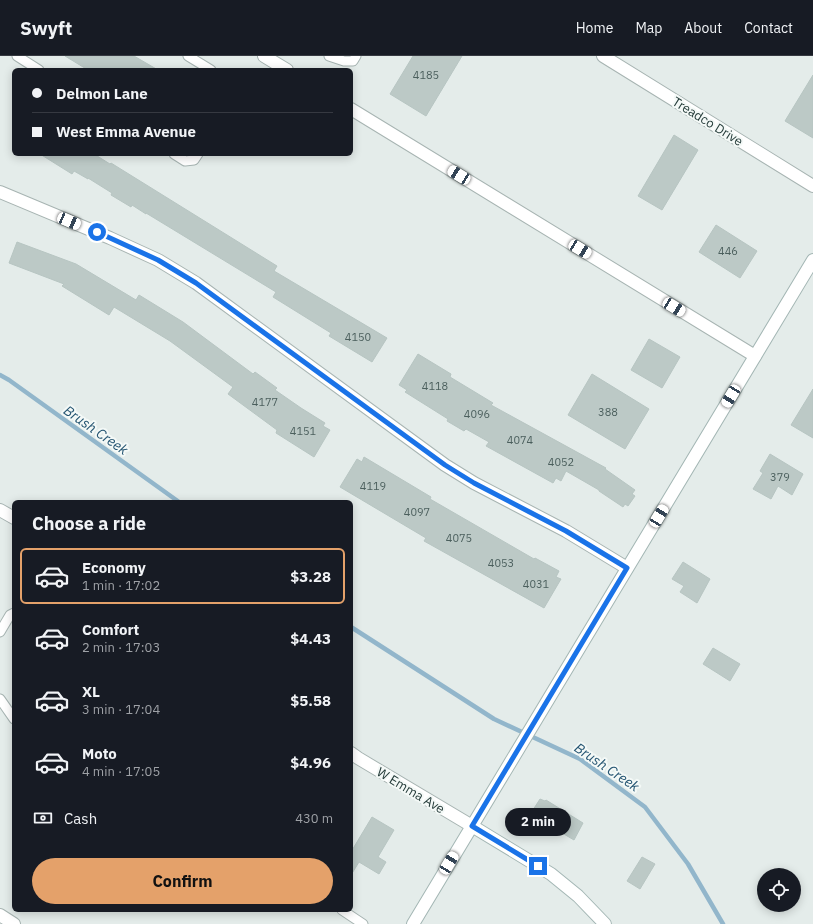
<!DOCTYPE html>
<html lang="en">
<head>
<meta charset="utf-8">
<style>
  body { margin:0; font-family:"IBM Plex Sans",sans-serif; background:#20242c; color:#f1f3f6; height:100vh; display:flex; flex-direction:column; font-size:15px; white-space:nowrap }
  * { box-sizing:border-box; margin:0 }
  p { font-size:13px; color:#9ea1a6 }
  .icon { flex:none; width:22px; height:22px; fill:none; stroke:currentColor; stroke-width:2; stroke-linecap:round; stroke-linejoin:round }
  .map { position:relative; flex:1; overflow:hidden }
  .details { position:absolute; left:12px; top:444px; width:341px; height:412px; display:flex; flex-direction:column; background:#171b24; border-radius:6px; box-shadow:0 2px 10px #0003 }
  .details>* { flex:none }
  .banner { position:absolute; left:12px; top:12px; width:341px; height:88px; border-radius:6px; box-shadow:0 2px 10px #0003; display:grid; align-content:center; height:88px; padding:0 20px; background:#171b24 }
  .buttons { position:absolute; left:757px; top:812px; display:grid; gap:8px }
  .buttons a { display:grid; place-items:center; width:44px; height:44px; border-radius:50%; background:#171b24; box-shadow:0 2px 10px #0003; font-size:20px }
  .end { position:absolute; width:18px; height:18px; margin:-9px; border:5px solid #1a73e8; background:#fff; box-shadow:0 0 0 2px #fff }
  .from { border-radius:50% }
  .bubble { position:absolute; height:28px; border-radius:14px; background:#171b24; box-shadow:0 2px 10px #0003; font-size:13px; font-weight:700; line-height:28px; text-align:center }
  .car { position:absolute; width:12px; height:24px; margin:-12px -6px; border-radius:5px; box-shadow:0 0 3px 1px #0007; background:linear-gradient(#fff 24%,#345 0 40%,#fff 0 76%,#345 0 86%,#fff 0) }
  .banner b { display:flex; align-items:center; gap:14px; height:38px; font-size:15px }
  .banner b+b { border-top:1px solid #363941 }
  .banner i { width:10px; height:10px; background:#f1f3f6 }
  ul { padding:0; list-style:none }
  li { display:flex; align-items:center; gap:12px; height:56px; margin:0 8px 6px; padding:0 12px; border:2px solid transparent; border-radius:6px }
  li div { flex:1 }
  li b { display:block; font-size:15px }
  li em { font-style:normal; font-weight:700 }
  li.selected { border-color:#e4a16a }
  li>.icon { width:36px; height:36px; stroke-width:1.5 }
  h2 { padding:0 20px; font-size:18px; line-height:48px }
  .pay { display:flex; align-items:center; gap:10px; height:44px; padding:0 20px; font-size:15px }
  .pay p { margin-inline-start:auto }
  .action { display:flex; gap:8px; margin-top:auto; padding:8px 20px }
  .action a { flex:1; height:46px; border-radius:24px; background:#e4a16a; color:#111; font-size:16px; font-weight:700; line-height:46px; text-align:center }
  header { display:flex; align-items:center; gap:24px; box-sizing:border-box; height:56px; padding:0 20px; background:#171b24; border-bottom:1px solid #363941 }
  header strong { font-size:19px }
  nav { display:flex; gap:22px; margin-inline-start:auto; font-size:14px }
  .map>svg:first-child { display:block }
</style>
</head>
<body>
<header>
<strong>Swyft</strong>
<nav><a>Home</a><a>Map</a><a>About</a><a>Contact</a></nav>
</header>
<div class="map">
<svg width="813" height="868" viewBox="0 0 813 868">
  <rect width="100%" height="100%" fill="#e4ecea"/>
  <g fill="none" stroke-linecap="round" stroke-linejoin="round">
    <path stroke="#92b6cb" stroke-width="4.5" d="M0 319 9 324 179 446
      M351 571 494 663 580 703 645 751 688 808 723 868"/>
  </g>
  <path fill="#bcc9c6" stroke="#b7c5c2" d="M65 0H134L158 14H88Z
    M413 0H462L426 60 390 38Z
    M813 19V82L785 65Z
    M674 79 698 94 662 154 638 140Z
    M40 98H94L110 108 111 107 277 210 274 215 387 282 372 306 329 280 331 277 273 241 276 236 146 157V158L132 149 131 151 111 139 112 137 88 122V123L74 115 72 118Z
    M716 169 757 195 740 222 699 196Z
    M17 186 76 208 136 244 139 239 183 266 253 318 255 316 277 332 275 334 301 352 325 367 323 370 330 374 314 401 276 377 277 374 228 338 233 331 170 285 114 251 109 259 62 230 64 228 9 207Z
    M649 283 680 301 662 332 631 314Z
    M418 298 451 318 450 321 493 347 491 349 606 412 605 413 635 434 632 438 635 440 628 450 625 448 623 451 599 435V434L566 415 561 425 556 422 553 427 486 390 489 386 466 373 464 375 447 365 448 363 405 336 407 334 399 329Z
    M592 318 649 353 625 393 568 359Z
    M813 333V382L791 369Z
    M770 398 803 418 792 439 778 430 771 443 753 433 763 417 760 415Z
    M364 401 431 441 430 443 534 503 535 502 559 515 556 521 561 523 544 552 424 485 426 482 340 431 357 403 362 406Z
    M683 506 710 523 697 547 680 536 684 530 672 523Z
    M713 592 740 608 730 625 703 608Z
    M540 743 545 745 546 744 583 767 574 784 535 761 536 760 531 757Z
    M372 761 394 774 378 801 386 806 379 818 359 806 351 819V796Z
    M642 801 655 808 640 833 627 825Z"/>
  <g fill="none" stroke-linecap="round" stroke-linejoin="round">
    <g stroke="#a7b4b2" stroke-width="11">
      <path id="lane" d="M17 0 39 14
        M188 0 211 14
        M329 0 344 5H353L356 0
        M174 98 185 105 194 104 198 98
        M0 576 10 559 14 557
        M0 643 14 663
        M342 854 363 868"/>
    </g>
    <g stroke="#a7b4b2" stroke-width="14">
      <path id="street" d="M264 0 287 14
        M603 0 813 130
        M351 53 755 300
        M0 136 110 182 158 204 196 227 445 409 474 427 566 475 627 512
        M0 454 14 462
        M351 697 358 702 472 770
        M0 859 14 868"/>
    </g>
    <g stroke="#a3b6b4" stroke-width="14">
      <path id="secondary" d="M472 770 551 818 578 840 605 868
        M413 868 813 204"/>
    </g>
    <use href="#lane" stroke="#fff" stroke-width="9"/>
    <use href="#street" stroke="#fff" stroke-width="12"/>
    <use href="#secondary" stroke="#fff" stroke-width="12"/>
  </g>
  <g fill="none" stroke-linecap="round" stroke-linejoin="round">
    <path stroke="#1a73e8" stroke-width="5" d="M97 176 158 204 196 227 445 409 474 427 566 475 627 512 472 770 538 810"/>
  </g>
  <g text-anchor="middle" stroke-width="4" stroke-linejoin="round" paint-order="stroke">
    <g font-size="11" fill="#4b5f5d">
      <text x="426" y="23">4185</text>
      <text x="728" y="199">446</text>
      <text x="358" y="285">4150</text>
      <text x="435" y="334">4118</text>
      <text x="265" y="350">4177</text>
      <text x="608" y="360">388</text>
      <text x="477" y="362">4096</text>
      <text x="303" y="379">4151</text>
      <text x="520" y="388">4074</text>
      <text x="561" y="410">4052</text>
      <text x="780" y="425">379</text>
      <text x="373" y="434">4119</text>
      <text x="417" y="460">4097</text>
      <text x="459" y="486">4075</text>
      <text x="501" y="511">4053</text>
      <text x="536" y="532">4031</text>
    </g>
    <g font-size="13" fill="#253c3a" stroke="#f4f9f7">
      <text transform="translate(708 65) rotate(32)" y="5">Treadco Drive</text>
      <text transform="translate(411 734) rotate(31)" y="5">W Emma Ave</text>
    </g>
    <g font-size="14" font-style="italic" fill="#255572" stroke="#f4f9f7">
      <text transform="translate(96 374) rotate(35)" y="5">Brush Creek</text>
      <text transform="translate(607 711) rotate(34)" y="5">Brush Creek</text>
    </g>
  </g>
</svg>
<div class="buttons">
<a><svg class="icon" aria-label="locate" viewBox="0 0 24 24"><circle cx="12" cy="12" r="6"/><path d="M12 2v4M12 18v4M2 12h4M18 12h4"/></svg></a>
</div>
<i class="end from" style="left:97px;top:176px"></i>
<i class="end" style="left:538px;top:810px"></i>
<div class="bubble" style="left:505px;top:752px;width:66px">2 min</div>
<i class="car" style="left:459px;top:119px;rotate:302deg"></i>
<i class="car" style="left:69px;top:165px;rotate:113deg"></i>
<i class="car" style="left:580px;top:193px;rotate:121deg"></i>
<i class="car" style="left:674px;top:251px;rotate:121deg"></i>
<i class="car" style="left:731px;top:340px;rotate:211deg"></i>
<i class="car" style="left:659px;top:460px;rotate:31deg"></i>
<i class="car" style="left:449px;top:807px;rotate:31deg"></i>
<div class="banner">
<b><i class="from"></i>Delmon Lane</b>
<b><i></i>West Emma Avenue</b>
</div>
<section class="details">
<h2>Choose a ride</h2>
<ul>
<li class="selected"><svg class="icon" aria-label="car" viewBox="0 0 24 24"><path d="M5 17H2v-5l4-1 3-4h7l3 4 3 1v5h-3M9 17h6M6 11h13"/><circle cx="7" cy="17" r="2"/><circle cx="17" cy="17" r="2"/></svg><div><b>Economy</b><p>1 min · 17:02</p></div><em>$3.28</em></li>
<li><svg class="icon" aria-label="car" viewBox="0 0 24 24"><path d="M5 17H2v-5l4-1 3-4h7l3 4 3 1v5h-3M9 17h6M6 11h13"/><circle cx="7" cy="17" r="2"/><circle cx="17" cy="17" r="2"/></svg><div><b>Comfort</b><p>2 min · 17:03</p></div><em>$4.43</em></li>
<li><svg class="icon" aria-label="car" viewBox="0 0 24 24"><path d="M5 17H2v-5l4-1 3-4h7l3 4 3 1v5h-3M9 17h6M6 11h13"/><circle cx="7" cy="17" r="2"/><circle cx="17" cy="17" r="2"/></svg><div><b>XL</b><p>3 min · 17:04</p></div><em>$5.58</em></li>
<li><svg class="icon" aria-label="car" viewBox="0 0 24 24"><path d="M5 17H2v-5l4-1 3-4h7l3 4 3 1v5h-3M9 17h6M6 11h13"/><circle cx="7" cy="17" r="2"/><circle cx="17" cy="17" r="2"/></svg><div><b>Moto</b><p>4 min · 17:05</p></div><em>$4.96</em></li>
</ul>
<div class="pay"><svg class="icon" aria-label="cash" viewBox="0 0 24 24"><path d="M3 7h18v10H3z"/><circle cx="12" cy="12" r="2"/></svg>Cash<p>430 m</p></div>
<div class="action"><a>Confirm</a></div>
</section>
</div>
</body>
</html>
